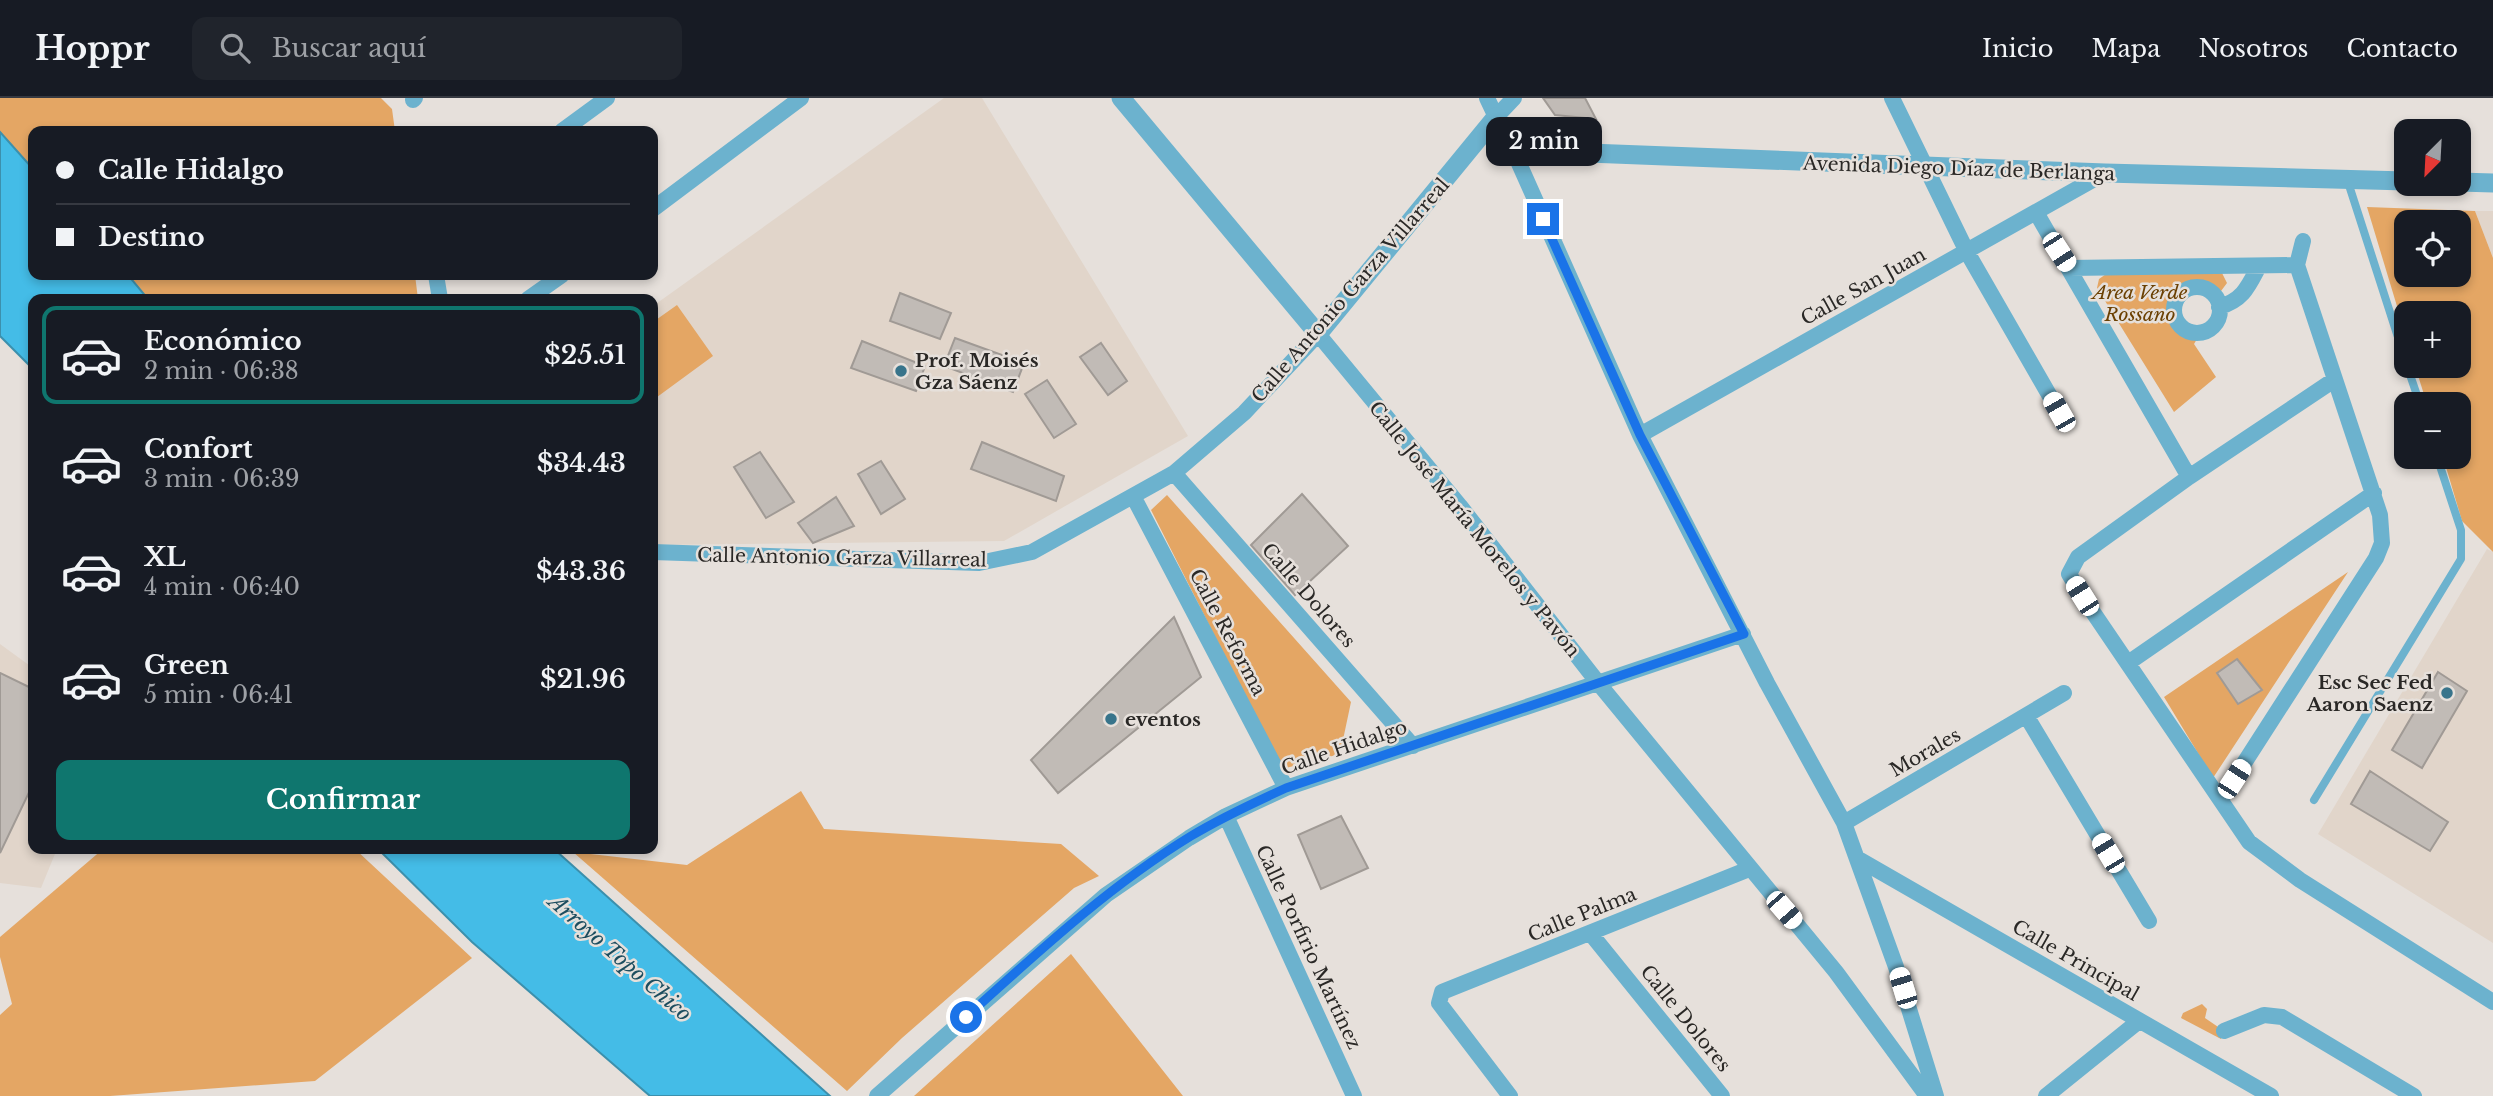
<!DOCTYPE html>
<html lang="es">
<head>
<meta charset="utf-8">
<style>
  body { margin:0; font-family:"Libre Baskerville",serif; background:#20242c; color:#f1f3f6; height:100vh; display:flex; flex-direction:column; font-size:26px; white-space:nowrap }
  * { box-sizing:border-box; margin:0 }
  p { font-size:23px; color:#9ea1a6 }
  .icon { flex:none; width:38px; height:38px; fill:none; stroke:currentColor; stroke-width:2; stroke-linecap:round; stroke-linejoin:round }
  .map { position:relative; flex:1; overflow:hidden }
  .panel { position:absolute; left:28px; top:196px; width:630px; height:560px; display:flex; flex-direction:column; background:#171b24; border-radius:14px; box-shadow:0 4px 10px #0003 }
  .panel>* { flex:none }
  .hud { position:absolute; left:28px; top:28px; width:630px; height:154px; border-radius:14px; box-shadow:0 4px 10px #0003; display:grid; align-content:center; height:154px; padding:0 28px; background:#171b24 }
  .needle { width:46px; rotate:204deg }
  .tools { position:absolute; left:2394px; top:21px; display:grid; gap:14px }
  .tools a { display:grid; place-items:center; width:77px; height:77px; border-radius:14px; background:#171b24; box-shadow:0 4px 10px #0003; font-size:35px }
  .end { position:absolute; width:32px; height:32px; margin:-16px; border:9px solid #1a73e8; background:#fff; box-shadow:0 0 0 4px #fff }
  .from { border-radius:50% }
  .bubble { position:absolute; height:49px; border-radius:14px; background:#171b24; box-shadow:0 4px 10px #0003; font-size:23px; font-weight:600; line-height:49px; text-align:center }
  .car { position:absolute; width:21px; height:42px; margin:-21px -10px; border-radius:9px; box-shadow:0 0 5px 2px #0007; background:linear-gradient(#fff 24%,#345 0 40%,#fff 0 76%,#345 0 86%,#fff 0) }
  .hud b { display:flex; align-items:center; gap:24px; height:66px; font-size:26px }
  .hud b+b { border-top:2px solid #363941 }
  .hud i { width:18px; height:18px; background:#f1f3f6 }
  ul { padding:12px 0 0; list-style:none }
  li { display:flex; align-items:center; gap:21px; height:98px; margin:0 14px 10px; padding:0 14px; border:4px solid transparent; border-radius:14px }
  li div { flex:1 }
  li b { display:block; font-size:26px }
  li em { font-style:normal; font-weight:600 }
  li.active { border-color:#0f766e }
  li>.icon { width:63px; height:63px; stroke-width:1.5 }
  .cta { display:flex; gap:14px; margin-top:auto; padding:14px 28px }
  .cta a { flex:1; height:80px; border-radius:14px; background:#0f766e; color:#fff; font-size:28px; font-weight:600; line-height:80px; text-align:center }
  header { display:flex; align-items:center; gap:42px; box-sizing:border-box; height:98px; padding:0 35px; background:#171b24; border-bottom:2px solid #363941 }
  header strong { font-size:33px }
  nav { display:flex; gap:38px; margin-inline-start:auto; font-size:24px }
  .search { width:490px; height:63px; background:#20242c; display:flex; align-items:center; gap:18px; box-sizing:border-box; padding:0 24px; border-radius:14px; color:#9ea1a6; font-size:26px }
  .map>svg:first-child { display:block }
</style>
</head>
<body>
<header>
<strong>Hoppr</strong>
<div class="search"><svg class="icon" aria-label="search" viewBox="0 0 24 24"><circle cx="10" cy="10" r="6"/><path d="M15 15l6 6"/></svg>Buscar aquí</div>
<nav><a>Inicio</a><a>Mapa</a><a>Nosotros</a><a>Contacto</a></nav>
</header>
<div class="map">
<svg width="2493" height="998" viewBox="0 0 2493 998">
  <rect width="100%" height="100%" fill="#e6e0db"/>
  <path fill="#e1d5ca" d="M944 0H982L1188 338 1004 443 653 447V208Z
    M2475 113H2493V160Z
    M2487 451 2493 454V845L2318 736Z
    M0 546 33 570V751H57L41 790 0 785Z"/>
  <path fill="#e4a664" fill-rule="evenodd" d="M0 0H381L392 11 395 33H33V71L0 34Z
    M2367 109 2475 113 2493 160V454L2462 423 2443 359H2459V306H2427L2415 268H2459V215H2406V238ZM2406 124H2459V177H2406Z
    M2109 174 2222 175 2227 185 2218 197 2203 187 2189 186 2171 199C2163 220 2175 237 2197 241L2194 246 2216 279 2174 314 2097 190 2099 181Z
    M128 177H415L418 201H148Z
    M677 207 713 258 653 302V224Z
    M1167 397 1351 604 1340 656 1282 671 1151 412Z
    M2348 474 2213 680 2164 599Z
    M801 693 824 731 1061 746 1099 778 1074 790 902 940 847 993 573 754 687 767Z
    M103 751H355L472 860 315 983 110 998H0V917L12 906 0 859V839Z
    M1071 856 1183 998H914Z
    M2202 906 2207 911 2205 920 2224 933 2221 941 2181 920 2183 915Z"/>
  <path fill="#44bce7" stroke="#3c90ad" stroke-width="2" d="M0 34 33 71V177H128L148 201H33V271L0 238Z
    M378 751H554L830 998H650L472 844Z"/>
  <path fill="#c1bbb6" stroke="#a09a95" stroke-width="2" d="M1543 0H1585L1596 21 1555 17Z
    M900 195 951 215 940 241 890 223Z
    M955 240 1024 265 1013 294 944 268Z
    M862 243 925 268 916 293 851 270Z
    M1101 245 1127 283 1108 297 1080 259Z
    M1047 282 1076 326 1054 340 1025 296Z
    M982 344 1064 378 1056 403 971 371Z
    M760 354 794 404 766 420 734 369Z
    M881 363 905 401 881 416 858 376Z
    M1302 396 1348 448 1295 497 1251 447Z
    M836 399 854 428 813 445 798 425Z
    M1174 519 1201 579 1058 695 1031 662Z
    M2237 561 2262 592 2238 606 2217 575Z
    M2438 574 2467 593 2422 670 2392 652Z
    M0 575 33 591V686L0 755Z
    M2370 673 2448 724 2430 753 2351 706Z
    M1341 718 1368 770 1321 791 1298 737Z"/>
  <g fill="none" stroke-linecap="round" stroke-linejoin="round">
    <path stroke="#6cb2ce" stroke-width="8" d="M2347 81 2406 264
      M2407 268 2420 306
      M2314 702 2461 461V432L2437 359"/>
    <path stroke="#6cb2ce" stroke-width="16" d="M1487 0 1496 19 1514 0
      M1892 0 1967 154 2059 314
      M413 2 415 0
      M562 33 607 0
      M1513 52 1640 337 1767 585 1844 725 1896 869 1936 998
      M653 111 801 0
      M2037 116 2189 379
      M2069 170 2297 167
      M436 177 440 201
      M2174 212a23 23 0 1 1 46 0a23 23 0 1 1-46 0Z
      M528 201 562 177
      M2219 209C2243 202 2248 189 2259 168
      M2334 282 2189 379 2078 459 2069 476 2082 498 2249 744 2300 782 2493 904
      M1640 337 2105 75
      M1174 375 1413 648
      M1133 398 1286 690
      M653 454 979 465 1032 454 1174 375 1244 315 1318 236 1460 408 1599 586 1836 874 1927 998
      M2128 565 2374 395
      M2027 619 2149 823
      M2221 701 2376 460 2382 445 2380 417 2297 167 2303 143
      M1226 718 1354 998
      M1844 725 2064 595
      M1860 762 2271 998
      M1591 836 1722 998
      M2224 933 2264 917 2282 919 2414 998
      M877 998 1106 797 1189 740 1226 718 1286 690 1743 536
      M1510 998 1439 905 1442 894 1749 771
      M2046 998 2139 923"/>
    <path stroke="#6cb2ce" stroke-width="19" d="M1121 0 1318 236 1496 19 1513 52 2105 75 2406 83
      M2459 84 2493 85"/>
  </g>
  <g fill="none" stroke-linecap="round" stroke-linejoin="round">
    <path stroke="#1a73e8" stroke-width="9" d="M966 919C1037 855 1109 788 1191 738 1221 720 1253 705 1286 690L1744 536 1640 337 1543 121"/>
  </g>
  <g fill="#38748b" stroke="#e6e0db" stroke-width="2.5">
    <circle cx="901" cy="273" r="7"/>
    <circle cx="2447" cy="595" r="7"/>
    <circle cx="1111" cy="621" r="7"/>
  </g>
  <g text-anchor="middle" stroke-width="5" stroke-linejoin="round" paint-order="stroke">
    <g font-size="19" fill="#2a2826" stroke="#e6e0db">
      <text transform="translate(1959 70) rotate(2)" y="7">Avenida Diego Díaz de Berlanga</text>
      <text transform="translate(1863 188) rotate(-29)" y="7">Calle San Juan</text>
      <text transform="translate(1350 192) rotate(-49)" y="7">Calle Antonio Garza Villarreal</text>
      <text transform="translate(1475 431) rotate(51)" y="7">Calle José María Morelos y Pavón</text>
      <text transform="translate(842 459) rotate(1)" y="7">Calle Antonio Garza Villarreal</text>
      <text transform="translate(1309 497) rotate(49)" y="7">Calle Dolores</text>
      <text transform="translate(1228 534) rotate(62)" y="7">Calle Reforma</text>
      <text transform="translate(1344 649) rotate(-19)" y="7">Calle Hidalgo</text>
      <text transform="translate(1925 654) rotate(-30)" y="7">Morales</text>
      <text transform="translate(1582 816) rotate(-22)" y="7">Calle Palma</text>
      <text transform="translate(1309 849) rotate(65)" y="7">Calle Porfirio Martínez</text>
      <text transform="translate(2076 862) rotate(30)" y="7">Calle Principal</text>
      <text transform="translate(1686 920) rotate(51)" y="7">Calle Dolores</text>
    </g>
    <g font-size="19" font-style="italic" fill="#6b4002" stroke="#e6e0db">
      <text x="2140" y="201">Area Verde<tspan x="2140" dy="22">Rossano</tspan></text>
    </g>
    <g font-size="19" font-weight="bold" fill="#2a2826" stroke="#e6e0db" text-anchor="start">
      <text x="915" y="269">Prof. Moisés<tspan x="915" dy="22">Gza Sáenz</tspan></text>
      <text x="2433" y="591" text-anchor="end">Esc Sec Fed<tspan x="2433" dy="22">Aaron Saenz</tspan></text>
      <text x="1125" y="628">eventos</text>
    </g>
    <g font-size="21" font-style="italic" fill="#1c4d5f" stroke="#e6e0db">
      <text transform="translate(620 860) rotate(41)" y="7">Arroyo Topo Chico</text>
    </g>
  </g>
</svg>
<div class="tools">
<a><svg class="needle" viewBox="-14 -14 28 28"><path d="M0-13l5 13h-10z" fill="#e53935"/><path d="M0 13l5-13h-10z" fill="#9ea1a6"/></svg></a>
<a><svg class="icon" aria-label="locate" viewBox="0 0 24 24"><circle cx="12" cy="12" r="6"/><path d="M12 2v4M12 18v4M2 12h4M18 12h4"/></svg></a>
<a>+</a>
<a>−</a>
</div>
<i class="end from" style="left:966px;top:919px"></i>
<i class="end" style="left:1543px;top:121px"></i>
<div class="bubble" style="left:1486px;top:19px;width:116px">2 min</div>
<i class="car" style="left:2059px;top:154px;rotate:147deg"></i>
<i class="car" style="left:2059px;top:314px;rotate:330deg"></i>
<i class="car" style="left:2082px;top:498px;rotate:328deg"></i>
<i class="car" style="left:2234px;top:681px;rotate:33deg"></i>
<i class="car" style="left:2108px;top:755px;rotate:329deg"></i>
<i class="car" style="left:1784px;top:812px;rotate:139deg"></i>
<i class="car" style="left:1903px;top:890px;rotate:343deg"></i>
<div class="hud">
<b><i class="from"></i>Calle Hidalgo</b>
<b><i></i>Destino</b>
</div>
<section class="panel">
<ul>
<li class="active"><svg class="icon" aria-label="car" viewBox="0 0 24 24"><path d="M5 17H2v-5l4-1 3-4h7l3 4 3 1v5h-3M9 17h6M6 11h13"/><circle cx="7" cy="17" r="2"/><circle cx="17" cy="17" r="2"/></svg><div><b>Económico</b><p>2 min · 06:38</p></div><em>$25.51</em></li>
<li><svg class="icon" aria-label="car" viewBox="0 0 24 24"><path d="M5 17H2v-5l4-1 3-4h7l3 4 3 1v5h-3M9 17h6M6 11h13"/><circle cx="7" cy="17" r="2"/><circle cx="17" cy="17" r="2"/></svg><div><b>Confort</b><p>3 min · 06:39</p></div><em>$34.43</em></li>
<li><svg class="icon" aria-label="car" viewBox="0 0 24 24"><path d="M5 17H2v-5l4-1 3-4h7l3 4 3 1v5h-3M9 17h6M6 11h13"/><circle cx="7" cy="17" r="2"/><circle cx="17" cy="17" r="2"/></svg><div><b>XL</b><p>4 min · 06:40</p></div><em>$43.36</em></li>
<li><svg class="icon" aria-label="car" viewBox="0 0 24 24"><path d="M5 17H2v-5l4-1 3-4h7l3 4 3 1v5h-3M9 17h6M6 11h13"/><circle cx="7" cy="17" r="2"/><circle cx="17" cy="17" r="2"/></svg><div><b>Green</b><p>5 min · 06:41</p></div><em>$21.96</em></li>
</ul>
<div class="cta"><a>Confirmar</a></div>
</section>
</div>
</body>
</html>
